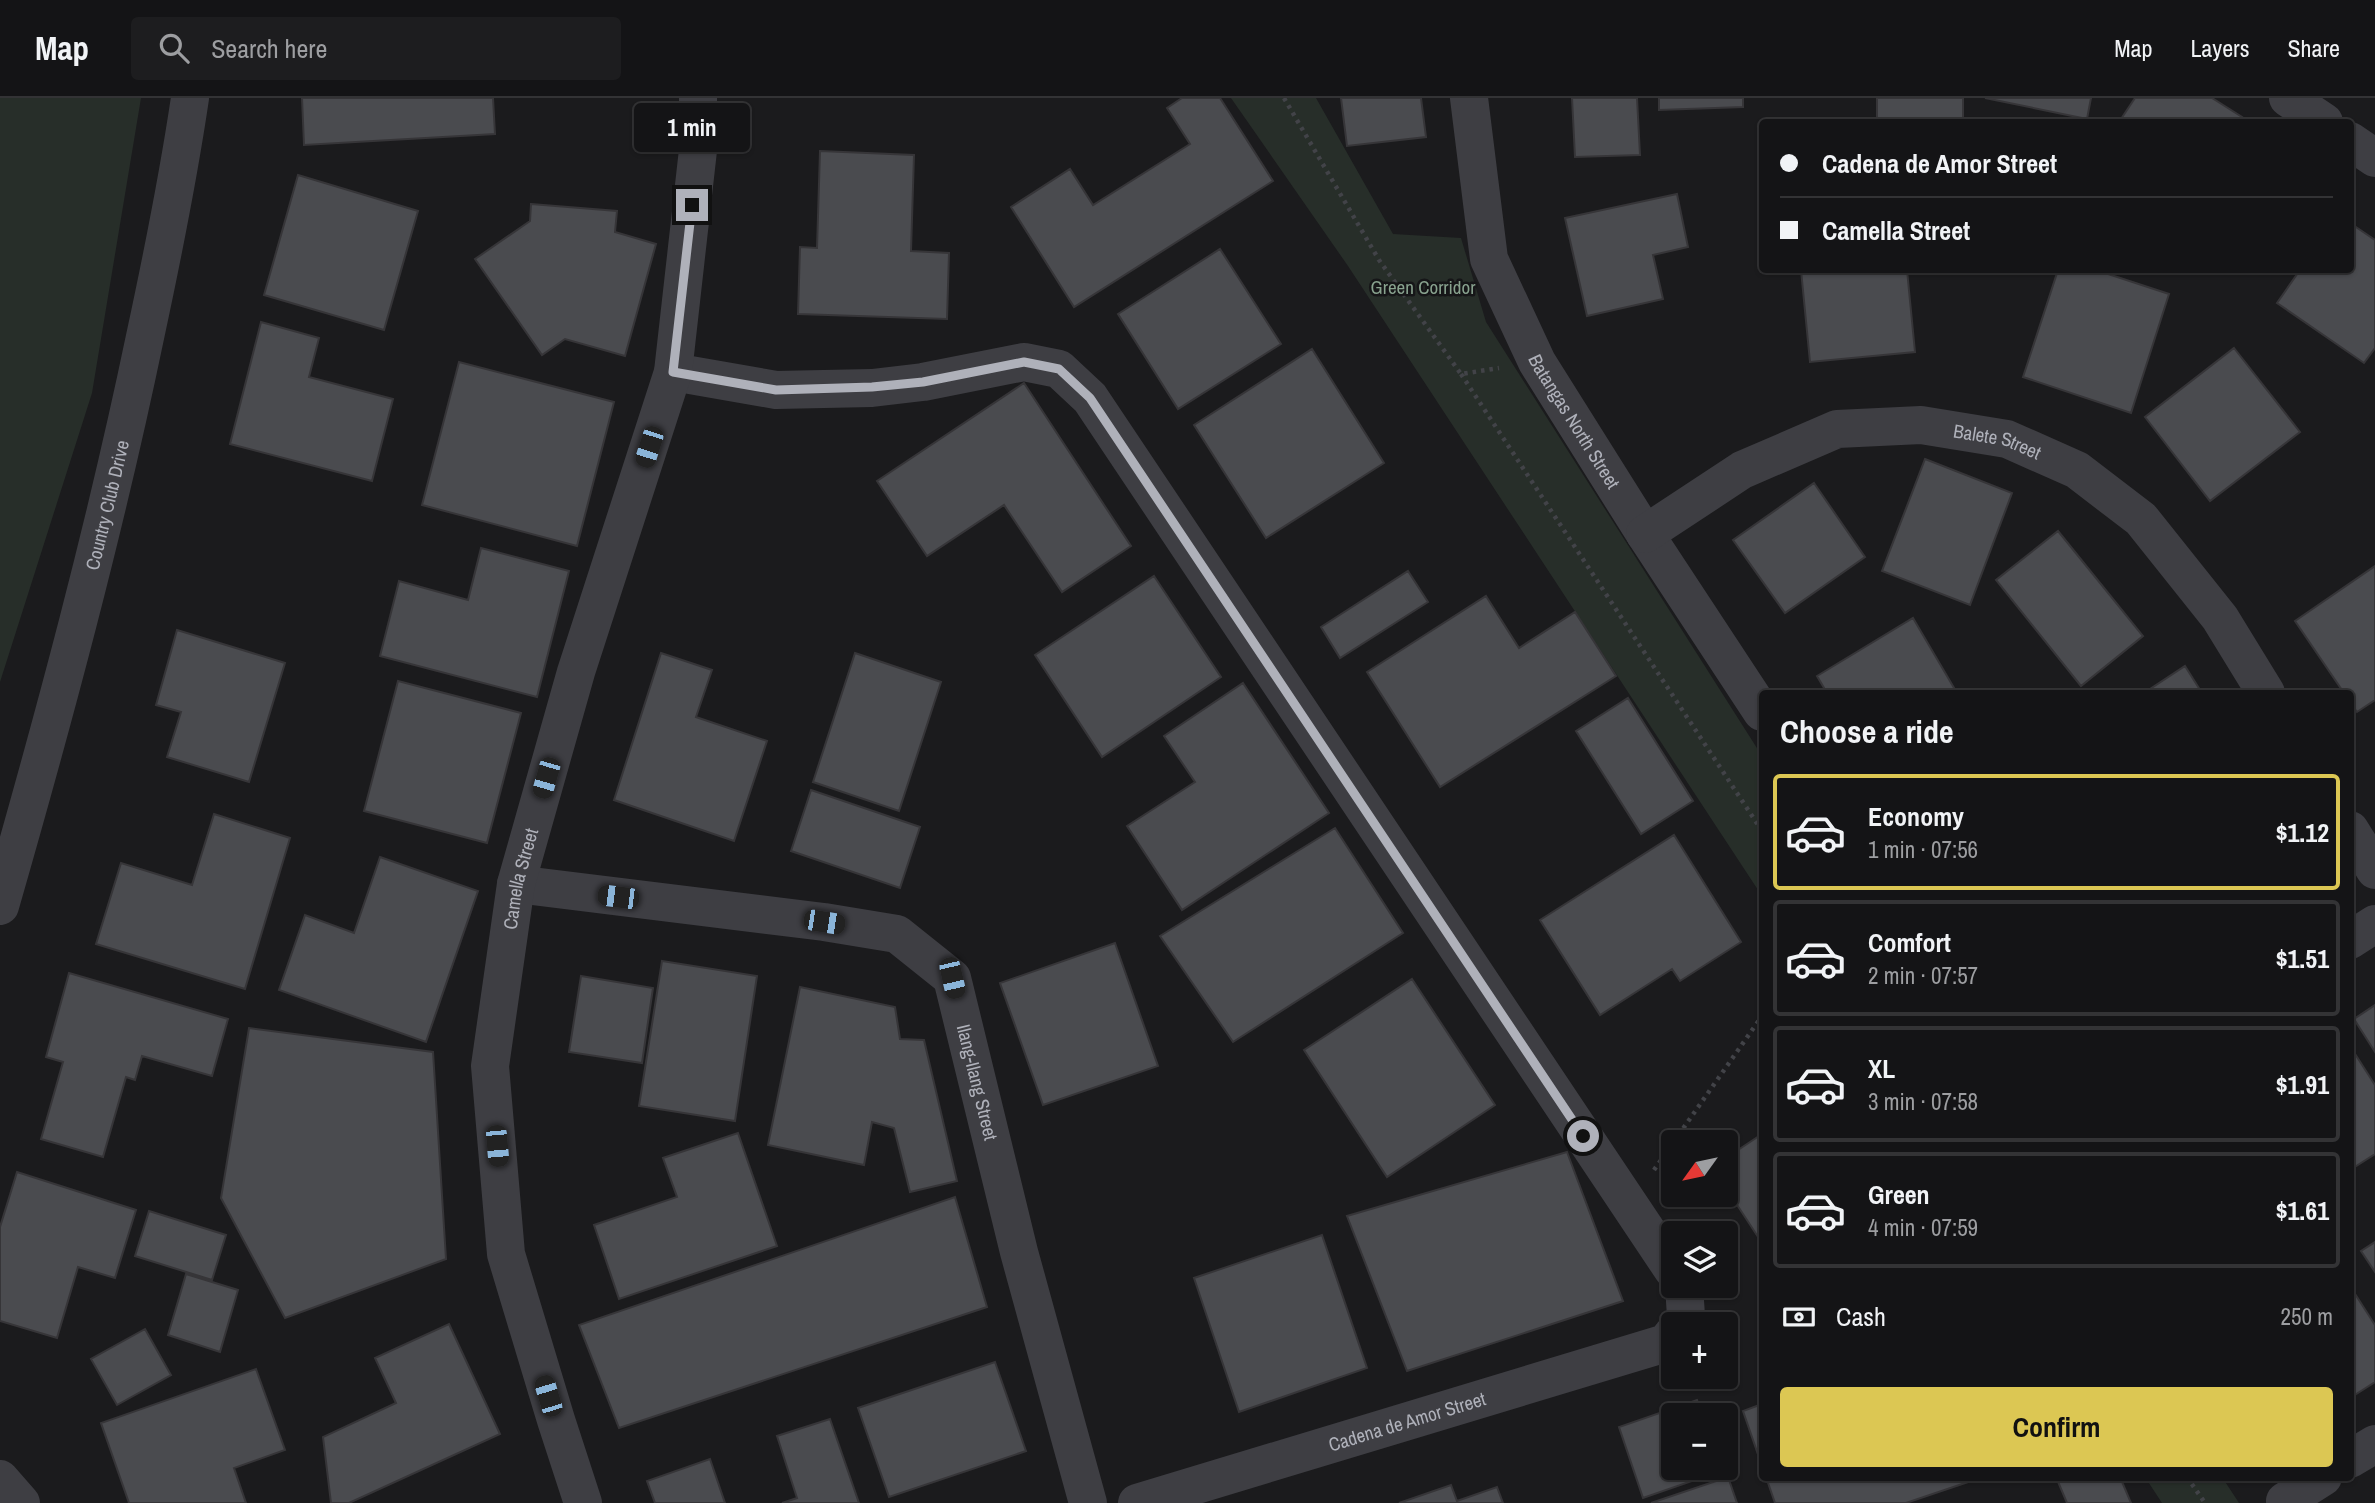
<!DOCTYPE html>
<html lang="en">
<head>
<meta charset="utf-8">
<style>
  body { margin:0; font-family:"Archivo Narrow",sans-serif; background:#1d1d1f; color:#f1f3f6; height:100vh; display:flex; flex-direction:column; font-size:26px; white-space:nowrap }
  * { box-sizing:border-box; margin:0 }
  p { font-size:23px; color:#9d9ea1 }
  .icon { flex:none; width:38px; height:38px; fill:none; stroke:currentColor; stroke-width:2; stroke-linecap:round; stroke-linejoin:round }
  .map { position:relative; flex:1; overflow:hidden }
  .details { position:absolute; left:1759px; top:592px; width:595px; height:791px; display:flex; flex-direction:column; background:#141416; border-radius:7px; box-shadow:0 2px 5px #0004,0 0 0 2px #333335 }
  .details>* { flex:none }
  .guide { position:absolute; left:1759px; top:21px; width:595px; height:154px; border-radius:7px; box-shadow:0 2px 5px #0004,0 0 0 2px #333335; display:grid; align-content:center; height:154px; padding:0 21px; background:#141416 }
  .needle { width:46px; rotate:237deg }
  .tools { position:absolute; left:1661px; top:1032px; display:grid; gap:14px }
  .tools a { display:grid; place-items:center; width:77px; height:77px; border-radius:7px; background:#141416; box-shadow:0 2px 5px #0004,0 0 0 2px #333335; font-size:35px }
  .end { position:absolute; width:32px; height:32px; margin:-16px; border:9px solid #afb1ba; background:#111; box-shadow:0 0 0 4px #111 }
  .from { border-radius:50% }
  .bubble { position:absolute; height:49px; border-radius:7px; background:#141416; box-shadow:0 2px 5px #0004,0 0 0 2px #333335; font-size:23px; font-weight:800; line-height:49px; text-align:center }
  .car { position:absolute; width:21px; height:42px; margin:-21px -10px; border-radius:9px; box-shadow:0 0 5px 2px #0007; background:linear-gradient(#222 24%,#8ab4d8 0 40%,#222 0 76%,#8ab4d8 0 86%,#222 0) }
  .guide b { display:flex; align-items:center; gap:24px; height:66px; font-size:26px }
  .guide b+b { border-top:2px solid #333335 }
  .guide i { width:18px; height:18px; background:#f1f3f6 }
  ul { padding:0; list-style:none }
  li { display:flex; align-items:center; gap:21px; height:116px; margin:0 14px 10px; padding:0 7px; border:4px solid #333335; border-radius:7px }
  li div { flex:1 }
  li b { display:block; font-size:26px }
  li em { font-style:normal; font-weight:800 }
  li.selected { border-color:#dcc753 }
  li>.icon { width:63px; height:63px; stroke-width:1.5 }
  h2 { padding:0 21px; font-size:32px; line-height:84px }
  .pay { display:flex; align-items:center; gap:18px; height:77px; padding:0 21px; font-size:26px }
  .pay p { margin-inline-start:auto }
  .primary-button { display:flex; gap:14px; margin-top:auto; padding:14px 21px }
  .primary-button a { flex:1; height:80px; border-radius:7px; background:#dcc753; color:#111; font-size:28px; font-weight:800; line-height:80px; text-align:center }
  header { display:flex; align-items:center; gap:42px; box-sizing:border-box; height:98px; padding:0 35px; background:#141416; border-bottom:2px solid #333335 }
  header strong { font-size:33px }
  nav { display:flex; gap:38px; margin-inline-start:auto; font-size:24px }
  .search { width:490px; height:63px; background:#1d1d1f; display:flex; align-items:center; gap:18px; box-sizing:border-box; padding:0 24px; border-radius:7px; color:#9d9ea1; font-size:26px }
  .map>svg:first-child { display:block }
</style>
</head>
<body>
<header>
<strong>Map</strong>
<div class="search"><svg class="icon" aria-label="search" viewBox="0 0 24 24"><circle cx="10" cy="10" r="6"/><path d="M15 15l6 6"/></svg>Search here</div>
<nav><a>Map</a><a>Layers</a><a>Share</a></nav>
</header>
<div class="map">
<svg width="2375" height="1405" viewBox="0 0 2375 1405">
  <rect width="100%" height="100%" fill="#1b1b1d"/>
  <path fill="#272e29" d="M0 0H141L92 295 0 584Z
    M1231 0H1316L1393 136 1461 140 1486 224 1762 658V798L1348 168Z
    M2145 1379H2222L2239 1405H2162Z"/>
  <path fill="#4a4b4f" stroke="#363538" stroke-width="2" d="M302 0H493L495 36 304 47Z
    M1182 0H1220L1273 83 1074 209 1011 109 1070 71 1093 107 1190 46 1167 10Z
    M1341 0H1421L1426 39 1347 48Z
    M1572 0H1637L1640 57 1575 59Z
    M1659 0H1743V9L1659 12Z
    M1877 0H1963V24H1877Z
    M1985 0H2091L2087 21Z
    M2135 0H2212L2242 19 2238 24H2119Z
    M820 53 914 57 911 153 949 155 947 221 798 216 800 149 817 150Z
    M298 77 418 113 384 232 264 197Z
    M1677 96 1688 149 1653 157 1663 201 1587 218 1565 120Z
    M531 106 617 113 615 134 656 146 625 258 565 241 542 257 475 161 530 123Z
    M2350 125 2375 142V250L2364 265 2277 205 2300 172H2350Z
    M1220 151 1281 246 1178 311 1118 216Z
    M1801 172H1878V174L1907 172 1915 254 1810 264Z
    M2058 172H2096L2169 196 2131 315 2023 279Z
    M261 224 319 240 309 279 393 301 372 383 230 346Z
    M2234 250 2300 334 2210 403 2145 319Z
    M1312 251 1384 365 1266 440 1194 327Z
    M459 264 614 304 577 448 422 407Z
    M1024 285 1131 448 1062 494 1004 407 927 458 877 383Z
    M1925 361 2012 395 1970 507 1882 473Z
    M1814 385 1865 459 1785 515 1733 442Z
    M2058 433 2143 538 2081 588 1996 482Z
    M481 450 569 473 537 599 380 558 399 483 468 502Z
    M2375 468V602L2357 614 2350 604V595H2344L2295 523Z
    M1408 473 1428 504 1340 560 1321 529Z
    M1154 478 1221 579 1102 659 1035 557Z
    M1486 498 1519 550 1575 514 1616 578 1440 689 1367 574Z
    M1913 520 1957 595H1827L1817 578Z
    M177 532 285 565 249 684 167 659 181 614 156 607Z
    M661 555 712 572 696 619 767 643 734 743 614 702Z
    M855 555 941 584 899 713 813 684Z
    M2185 568 2202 595H2144Z
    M398 583 521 615 487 745 364 713Z
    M1243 585 1329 715 1182 812 1127 728 1195 684 1164 638Z
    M1628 600 1693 703 1641 736 1576 633Z
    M811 692 920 729 900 790 791 753Z
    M214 716 290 740 245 891 96 846 121 765 192 787Z
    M1335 730 1403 835 1233 944 1160 838Z
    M1674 737 1741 844 1680 883 1672 871 1600 917 1540 822Z
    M380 759 478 793 426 944 279 892 305 817 354 835Z
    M1115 845 1158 968 1043 1007 1000 885Z
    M662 863 757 878 735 1023 639 1008Z
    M69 875 228 921 212 978 142 958 135 982 126 979 103 1059 41 1041 63 964 46 959Z
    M581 878 653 890 642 965 569 954Z
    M1412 881 1495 1007 1387 1079 1304 952Z
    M800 889 895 909 900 941 924 942 957 1083 910 1094 894 1030 872 1024 864 1067 768 1047Z
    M2375 907V954L2354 921Z
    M249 930 433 954 446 1161 285 1220 221 1100Z
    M2350 948 2375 987V1056L2350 1072Z
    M738 1035 777 1148 619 1201 594 1127 677 1099 663 1060Z
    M1762 1036V1145L1726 1090V1060Z
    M1567 1054 1623 1203 1407 1273 1347 1118Z
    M17 1074 136 1112 115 1180 78 1169 57 1240 0 1223V1129Z
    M955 1099 987 1209 619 1330 579 1227Z
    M149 1113 226 1137 212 1182 135 1158Z
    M1322 1137 1367 1270 1239 1314 1194 1180Z
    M2375 1144V1174L2361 1153Z
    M186 1176 238 1192 220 1254 168 1237Z
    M2350 1188 2375 1227V1284L2350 1300Z
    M449 1226 500 1336 349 1405H331L323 1339 396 1305 375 1260Z
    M145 1231 171 1277 117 1307 91 1261Z
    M995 1264 1026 1353 889 1399 858 1310Z
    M256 1271 285 1352 234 1370 246 1405H129L101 1325Z
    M1697 1302 1702 1318H1673V1370H1720L1721 1373 1643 1400 1619 1329Z
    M1762 1306V1368L1743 1313Z
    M830 1321 859 1405H782L797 1400 777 1338Z
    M710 1361 725 1405H655L647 1383Z
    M1728 1379 1737 1405H1651Z
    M1766 1379H1983L1906 1405H1775Z
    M2056 1379H2120L2131 1405H2067Z
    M1451 1387 1457 1403 1497 1389 1503 1405H1399Z"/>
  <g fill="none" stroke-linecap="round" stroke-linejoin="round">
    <path stroke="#424348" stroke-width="4.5" stroke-dasharray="3.5 5" stroke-linecap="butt" d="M1284 0 1379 162 1461 276 1499 270
      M1461 276 1762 733
      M1654 1072 1762 918
      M2187 1379 2205 1405"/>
    <g stroke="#3e3e43" stroke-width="38">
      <path id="s1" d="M1469 0 1489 161 1537 264 1645 436 1762 614"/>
      <path d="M2288 0 2324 24"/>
      <path d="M2350 43 2375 60"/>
      <path d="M673 274 776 292 872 290 923 284 1024 264 1059 271 1090 300 1673 1172"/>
      <path id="s2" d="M1645 436 1742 372 1837 331 1921 327 2007 341 2077 372 2141 421 2220 520 2266 595"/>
      <path d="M2350 732 2375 772"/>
      <path id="s3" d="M516 786 824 824 897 836 952 880 1019 1154 1088 1405"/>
      <path d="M2350 842 2375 826"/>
      <path d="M1680 1227 1686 1218 1684 1188"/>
      <path d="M2350 1361 2375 1346"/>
      <path d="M2285 1403 2323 1379"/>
      <path id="s4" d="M583 1405 556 1322 506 1156 490 968 516 786 576 574 673 274 698 52V0"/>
      <path id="s5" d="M1137 1405 1666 1245 1673 1236"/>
    </g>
    <g stroke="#3e3e43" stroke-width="38">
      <path id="s6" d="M0 808C54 620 105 431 145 239 162 160 178 81 190 0"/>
      <path d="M0 1381 21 1405"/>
    </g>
  </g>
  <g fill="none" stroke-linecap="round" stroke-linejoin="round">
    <path stroke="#afb1ba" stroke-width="9" d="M692 107 673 274 776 292 872 289 923 284 1024 264 1059 271 1090 300 1583 1038"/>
  </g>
  <g text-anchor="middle" stroke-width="5" stroke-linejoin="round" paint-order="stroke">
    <g font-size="19" fill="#89a38f" stroke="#161618">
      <text x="1423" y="196">Green Corridor</text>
    </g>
    <g font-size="19" fill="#afb1ba" stroke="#161618">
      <text dy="7" stroke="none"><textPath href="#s1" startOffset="346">Batangas North Street</textPath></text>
      <text dy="7" stroke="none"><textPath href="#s2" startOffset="382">Balete Street</textPath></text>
      <text dy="7" stroke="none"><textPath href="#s6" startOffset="415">Country Club Drive</textPath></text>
      <text dy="7" stroke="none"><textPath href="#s4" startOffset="639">Camella Street</textPath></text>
      <text dy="7" stroke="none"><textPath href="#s3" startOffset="562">Ilang-Ilang Street</textPath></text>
      <text dy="7" stroke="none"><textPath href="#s5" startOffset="282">Cadena de Amor Street</textPath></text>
    </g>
  </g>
</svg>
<div class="tools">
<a><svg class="needle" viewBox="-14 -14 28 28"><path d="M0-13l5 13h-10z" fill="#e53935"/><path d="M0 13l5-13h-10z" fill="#9d9ea1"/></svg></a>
<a><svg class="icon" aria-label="layers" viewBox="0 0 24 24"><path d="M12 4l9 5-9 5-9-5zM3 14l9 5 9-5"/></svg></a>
<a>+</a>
<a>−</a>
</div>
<i class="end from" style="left:1583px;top:1038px"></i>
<i class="end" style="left:692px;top:107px"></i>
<div class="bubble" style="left:634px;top:5px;width:116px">1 min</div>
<i class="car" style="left:649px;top:349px;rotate:198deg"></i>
<i class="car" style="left:546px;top:680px;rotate:196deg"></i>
<i class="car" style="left:618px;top:799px;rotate:277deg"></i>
<i class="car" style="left:824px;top:824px;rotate:99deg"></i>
<i class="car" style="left:952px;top:880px;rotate:167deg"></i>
<i class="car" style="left:497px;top:1048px;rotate:175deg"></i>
<i class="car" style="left:548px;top:1298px;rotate:343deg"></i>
<div class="guide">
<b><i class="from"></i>Cadena de Amor Street</b>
<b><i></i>Camella Street</b>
</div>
<section class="details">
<h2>Choose a ride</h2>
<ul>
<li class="selected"><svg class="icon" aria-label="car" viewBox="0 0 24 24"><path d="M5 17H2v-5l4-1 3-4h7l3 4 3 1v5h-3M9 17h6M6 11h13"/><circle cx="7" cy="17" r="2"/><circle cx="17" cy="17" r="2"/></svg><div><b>Economy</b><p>1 min · 07:56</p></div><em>$1.12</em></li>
<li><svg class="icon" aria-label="car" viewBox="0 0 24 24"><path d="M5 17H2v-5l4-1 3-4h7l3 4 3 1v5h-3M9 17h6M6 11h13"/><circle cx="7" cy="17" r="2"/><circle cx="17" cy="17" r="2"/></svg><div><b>Comfort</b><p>2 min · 07:57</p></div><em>$1.51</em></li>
<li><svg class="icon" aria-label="car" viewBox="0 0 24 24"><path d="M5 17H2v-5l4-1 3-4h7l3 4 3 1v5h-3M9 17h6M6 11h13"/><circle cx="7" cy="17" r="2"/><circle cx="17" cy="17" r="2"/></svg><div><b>XL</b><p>3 min · 07:58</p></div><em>$1.91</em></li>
<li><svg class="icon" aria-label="car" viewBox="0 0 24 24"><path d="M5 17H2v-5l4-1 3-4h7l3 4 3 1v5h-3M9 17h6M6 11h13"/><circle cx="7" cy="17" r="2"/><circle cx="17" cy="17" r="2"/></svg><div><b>Green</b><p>4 min · 07:59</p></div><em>$1.61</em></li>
</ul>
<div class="pay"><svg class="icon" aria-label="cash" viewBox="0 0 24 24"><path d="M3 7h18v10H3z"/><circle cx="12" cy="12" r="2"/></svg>Cash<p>250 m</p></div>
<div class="primary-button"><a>Confirm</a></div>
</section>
</div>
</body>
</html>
